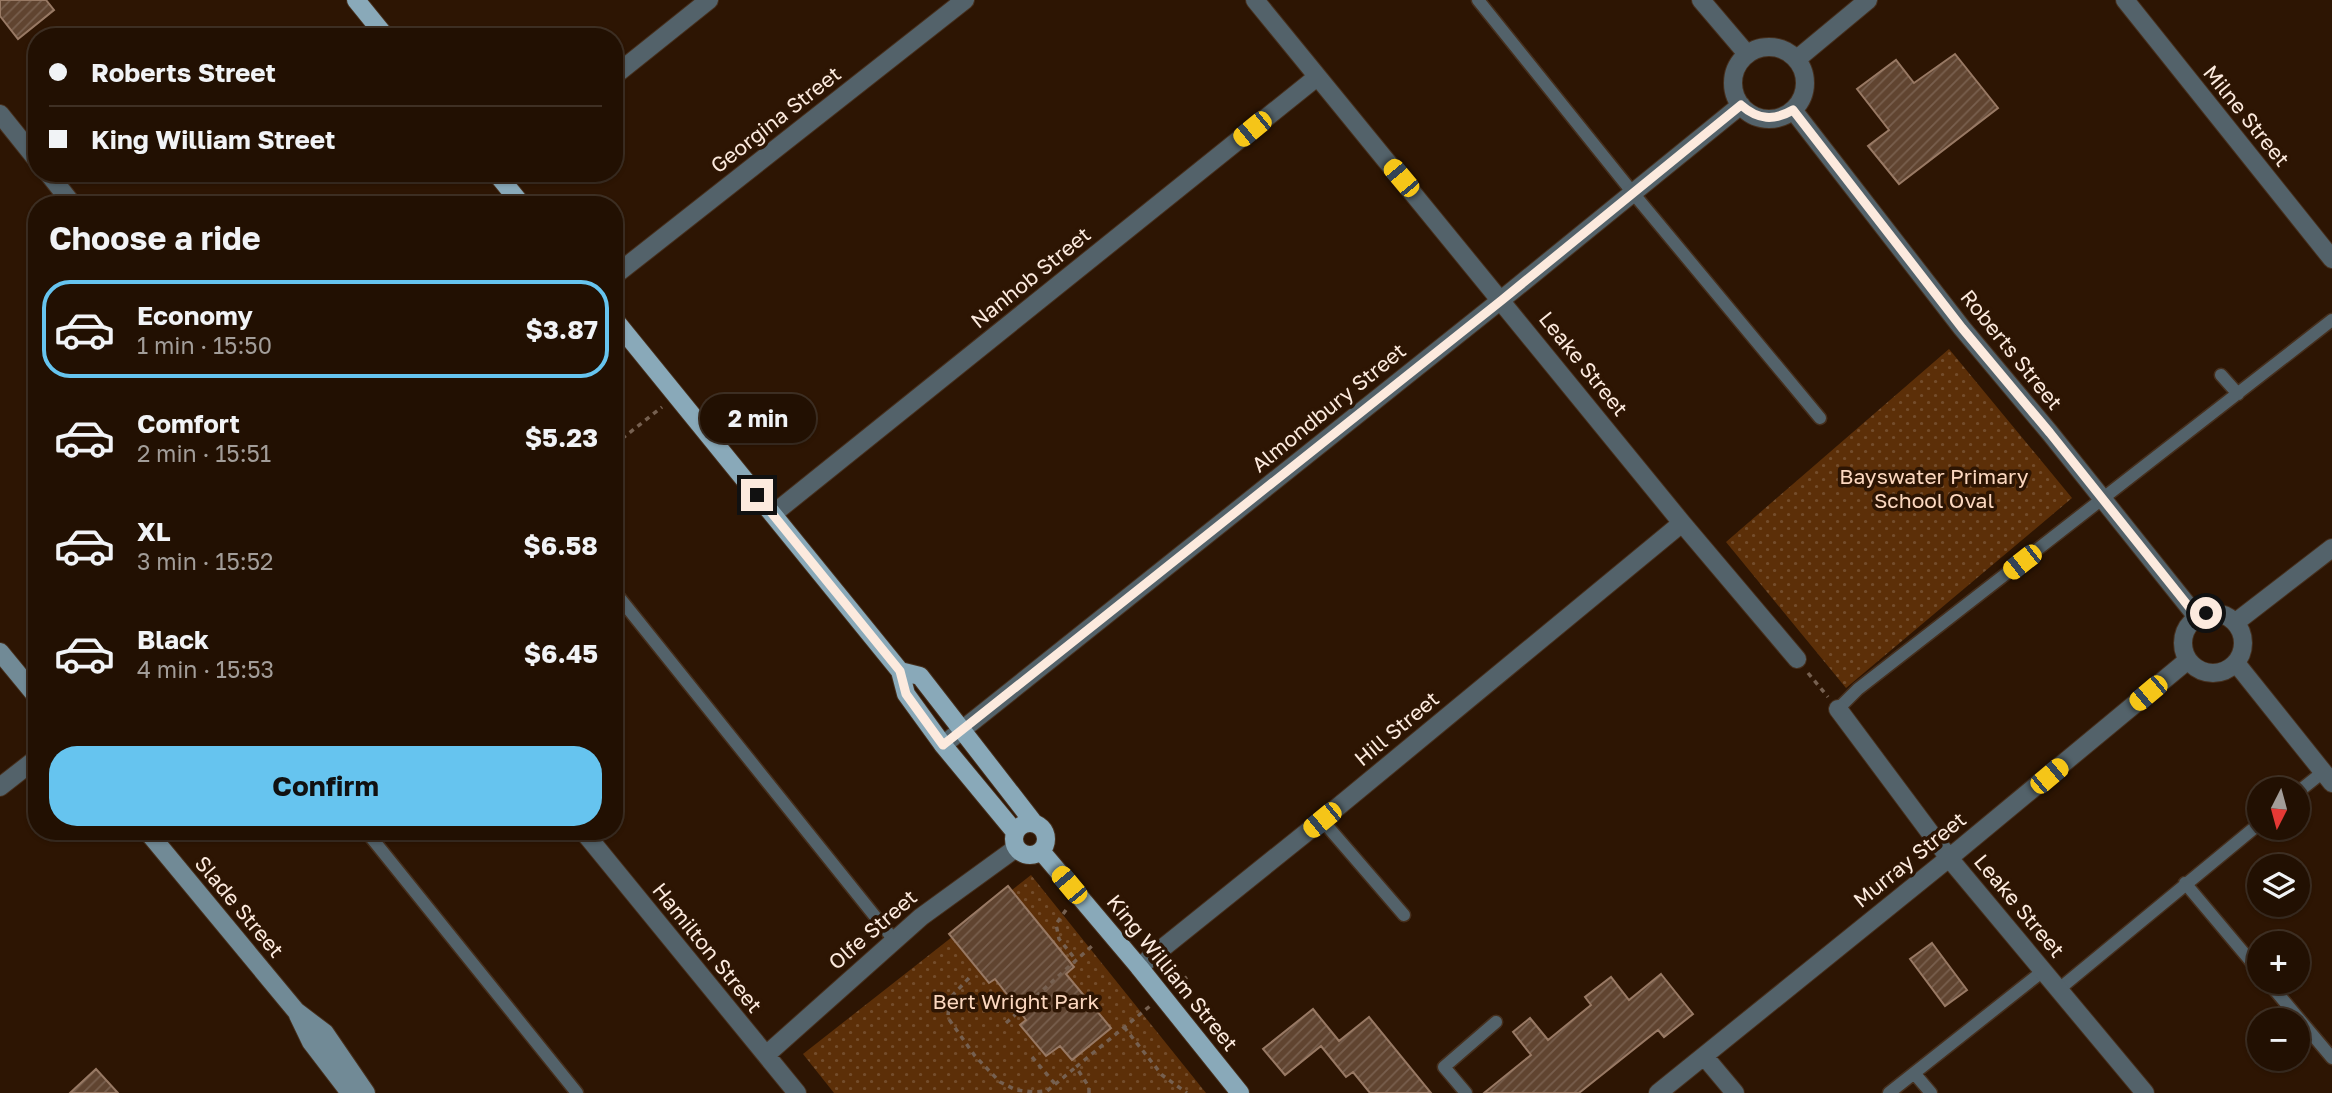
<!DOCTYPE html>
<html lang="en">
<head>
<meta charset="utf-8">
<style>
  body { margin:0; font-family:"Golos Text",sans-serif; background:#2a190c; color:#f1f3f6; height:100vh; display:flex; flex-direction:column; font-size:26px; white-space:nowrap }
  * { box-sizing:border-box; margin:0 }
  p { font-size:23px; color:#a29d99 }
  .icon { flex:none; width:38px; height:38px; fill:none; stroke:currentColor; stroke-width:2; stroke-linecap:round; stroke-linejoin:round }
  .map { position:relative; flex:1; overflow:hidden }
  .panel { position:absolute; left:28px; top:196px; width:595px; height:644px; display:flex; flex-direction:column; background:#221002; border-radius:28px; box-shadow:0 2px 5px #0004,0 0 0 2px #3f3024 }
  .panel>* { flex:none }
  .hud { position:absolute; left:28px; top:28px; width:595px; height:154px; border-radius:28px; box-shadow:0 2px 5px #0004,0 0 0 2px #3f3024; display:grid; align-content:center; height:154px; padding:0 21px; background:#221002 }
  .needle { width:46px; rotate:186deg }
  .controls { position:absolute; left:2247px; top:777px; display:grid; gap:14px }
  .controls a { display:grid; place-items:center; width:63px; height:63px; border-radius:50%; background:#221002; box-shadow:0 2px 5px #0004,0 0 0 2px #3f3024; font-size:35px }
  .end { position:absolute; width:32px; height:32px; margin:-16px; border:9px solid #fceade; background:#111; box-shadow:0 0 0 4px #111 }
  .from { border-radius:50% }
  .bubble { position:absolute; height:49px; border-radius:24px; background:#221002; box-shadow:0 2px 5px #0004,0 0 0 2px #3f3024; font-size:23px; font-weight:700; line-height:49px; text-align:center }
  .car { position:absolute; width:21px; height:42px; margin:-21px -10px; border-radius:9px; box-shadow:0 0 5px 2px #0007; background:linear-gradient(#f5c518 24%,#345 0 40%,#f5c518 0 76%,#345 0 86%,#f5c518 0) }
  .hud b { display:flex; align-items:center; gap:24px; height:66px; font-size:26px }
  .hud b+b { border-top:2px solid #3f3024 }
  .hud i { width:18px; height:18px; background:#f1f3f6 }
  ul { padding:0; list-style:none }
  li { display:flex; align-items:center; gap:21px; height:98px; margin:0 14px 10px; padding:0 7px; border:4px solid transparent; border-radius:28px }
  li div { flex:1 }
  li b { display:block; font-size:26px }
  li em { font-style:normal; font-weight:700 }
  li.on { border-color:#66c4ef }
  li>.icon { width:63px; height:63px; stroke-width:1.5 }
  h2 { padding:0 21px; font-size:32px; line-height:84px }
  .action { display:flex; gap:14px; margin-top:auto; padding:14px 21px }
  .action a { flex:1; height:80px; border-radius:28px; background:#66c4ef; color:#111; font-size:28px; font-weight:700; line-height:80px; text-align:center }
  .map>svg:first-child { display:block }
</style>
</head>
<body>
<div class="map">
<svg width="2332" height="1093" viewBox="0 0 2332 1093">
  <defs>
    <pattern id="park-dots" width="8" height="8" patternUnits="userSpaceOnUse" patternTransform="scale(1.75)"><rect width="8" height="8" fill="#5c2f08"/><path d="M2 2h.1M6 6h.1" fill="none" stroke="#744d2c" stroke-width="1.8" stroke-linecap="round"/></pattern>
    <pattern id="building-hatch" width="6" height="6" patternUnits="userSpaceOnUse" patternTransform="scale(1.75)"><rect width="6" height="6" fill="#604430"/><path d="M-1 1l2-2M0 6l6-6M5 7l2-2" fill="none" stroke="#785f4e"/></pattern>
  </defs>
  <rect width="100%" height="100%" fill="#2d1503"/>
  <path fill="url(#park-dots)" d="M1949 349 2072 498 1846 688 1726 542Z
    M1031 875 1206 1093H834L803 1054Z"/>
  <path fill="url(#building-hatch)" stroke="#987964" stroke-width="2" d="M0 0H46L54 10 18 39 0 16Z
    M1955 54 1998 108 1899 184 1868 146 1889 130 1857 89 1896 60 1914 83Z
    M1008 886 1074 967 1066 974 1111 1028 1072 1060 1060 1046 1046 1056 1020 1025 1026 1020 1016 1006 995 979 989 983 949 934Z
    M1932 943 1967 990 1945 1006 1910 959Z
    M1661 974 1693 1014 1664 1037 1658 1030 1579 1093H1484L1531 1055 1513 1032 1530 1018 1548 1040 1591 1005 1585 997 1611 977 1629 1000Z
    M1313 1009 1339 1041 1369 1017 1431 1093H1370L1353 1072 1346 1077 1321 1046 1285 1075 1263 1049Z
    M96 1069 118 1093H70Z"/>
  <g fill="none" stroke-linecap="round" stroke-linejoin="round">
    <g stroke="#462f1d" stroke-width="15">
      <path id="lane" d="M1478 0 1633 193 1820 418
        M2221 375 2238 394
        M614 591 894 940
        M1838 709 1858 689 2332 320
        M2298 792 2323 772
        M1322 820 1404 915
        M366 831 577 1093
        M2185 883 2259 971
        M2268 982 2332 1058
        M2058 990 2259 824
        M1914 1073 1931 1093
        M1466 1093 1444 1067 1496 1022
        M1889 1093 2043 971"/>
    </g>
    <g stroke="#462f1d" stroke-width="20">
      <path id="street" d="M1255 0 1682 523 1797 659
        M1701 0 1747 54
        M2125 0 2332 259
        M1733 83a36 36 0 1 1 72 0a36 36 0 1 1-72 0Z
        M1797 59 1868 0
        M614 76 709 0
        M1793 110 1962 328 2050 433 2197 617
        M0 114 37 160
        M48 173 73 205
        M614 276 965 0
        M773 514 1317 77
        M2183 643a30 30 0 1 1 60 0a30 30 0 1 1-60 0Z
        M2236 622 2332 548
        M2236 663 2332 783
        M1838 709 1949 858 2145 1093
        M943 745 1501 300 1741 105
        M0 787 37 758
        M583 831 797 1093
        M1139 967 1322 820 1682 523
        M766 1055 921 917 1016 848
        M1704 1056 1735 1093
        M1658 1093 1949 858 2188 660"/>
    </g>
    <g stroke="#462f1d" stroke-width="20">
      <path id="secondary" d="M0 652 37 697
        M147 831 296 1011 325 1033 366 1093
        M298 1015 311 1042 350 1093"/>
    </g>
    <g stroke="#462f1d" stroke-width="20">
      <path id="primary" d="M356 0 386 37
        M496 173 522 205
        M614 319 900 671 906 694 943 745 1015 832
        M900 671 920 676 1034 823
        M1014 839a16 16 0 1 1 32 0a16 16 0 1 1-32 0Z
        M1041 851 1139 967 1240 1093"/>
    </g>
    <path stroke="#766050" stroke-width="3.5" stroke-dasharray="5 5" stroke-linecap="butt" d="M614 445 662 407
      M1808 673 1828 697
      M1066 910 1056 924 1059 939 1076 960
      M969 978 949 999 948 1018 975 1056 1000 1082 1016 1090 1034 1092 1047 1091 1076 1067
      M1175 986 1187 977
      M1006 1023 1092 946
      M1124 1027 1162 1075 1187 1093
      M1032 1057 1056 1085
      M1089 1093V1087L1076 1067 1150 1006"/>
    <use href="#lane" stroke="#53626a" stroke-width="12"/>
    <use href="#street" stroke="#53626a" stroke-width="18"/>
    <use href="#secondary" stroke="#718a96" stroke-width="18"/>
    <use href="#primary" stroke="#89a9b9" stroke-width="18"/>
  </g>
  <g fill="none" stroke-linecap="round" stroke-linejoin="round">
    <path stroke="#fceade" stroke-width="9" d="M757 495 900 671 906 694 943 745 1502 300 1741 105C1758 120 1774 121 1793 110L1962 328 2050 433 2197 617 2206 613"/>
  </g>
  <g text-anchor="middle" stroke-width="7" stroke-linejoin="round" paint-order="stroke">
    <g font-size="21" fill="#fceade" stroke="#2d1503">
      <text transform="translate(2246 116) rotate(51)" y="7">Milne Street</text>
      <text transform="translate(776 120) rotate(-38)" y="7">Georgina Street</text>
      <text transform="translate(1031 278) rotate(-39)" y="7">Nanhob Street</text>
      <text transform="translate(2011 350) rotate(51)" y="7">Roberts Street</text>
      <text transform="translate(1583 364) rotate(51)" y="7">Leake Street</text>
      <text transform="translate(1329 408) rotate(-39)" y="7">Almondbury Street</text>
      <text transform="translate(1397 729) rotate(-40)" y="7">Hill Street</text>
      <text transform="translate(1910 860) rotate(-39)" y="7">Murray Street</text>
      <text transform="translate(2019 906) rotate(50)" y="7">Leake Street</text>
      <text transform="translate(239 907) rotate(50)" y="7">Slade Street</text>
      <text transform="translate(873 930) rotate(-41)" y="7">Olfe Street</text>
      <text transform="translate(707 948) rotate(51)" y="7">Hamilton Street</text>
      <text transform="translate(1172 973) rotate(51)" y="7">King William Street</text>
    </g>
    <g font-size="21" fill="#fcd8c0" stroke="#2d1503">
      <text x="1934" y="484">Bayswater Primary<tspan x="1934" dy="24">School Oval</tspan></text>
      <text x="1016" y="1009">Bert Wright Park</text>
    </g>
  </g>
</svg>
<div class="controls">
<a><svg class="needle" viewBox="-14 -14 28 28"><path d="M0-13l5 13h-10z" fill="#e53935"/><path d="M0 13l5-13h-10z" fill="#a29d99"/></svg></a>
<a><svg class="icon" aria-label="layers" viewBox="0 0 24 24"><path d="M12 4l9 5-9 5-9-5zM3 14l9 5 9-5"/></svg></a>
<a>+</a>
<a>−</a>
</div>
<i class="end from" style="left:2206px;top:613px"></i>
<i class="end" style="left:757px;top:495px"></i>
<div class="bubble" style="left:700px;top:394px;width:116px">2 min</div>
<i class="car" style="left:1252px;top:129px;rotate:231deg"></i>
<i class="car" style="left:1401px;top:178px;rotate:320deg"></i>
<i class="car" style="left:2022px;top:562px;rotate:232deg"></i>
<i class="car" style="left:2148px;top:693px;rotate:230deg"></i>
<i class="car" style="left:2049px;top:776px;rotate:50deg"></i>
<i class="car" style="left:1322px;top:820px;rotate:231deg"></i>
<i class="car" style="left:1069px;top:885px;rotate:320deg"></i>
<div class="hud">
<b><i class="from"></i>Roberts Street</b>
<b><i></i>King William Street</b>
</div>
<section class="panel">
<h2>Choose a ride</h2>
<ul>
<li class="on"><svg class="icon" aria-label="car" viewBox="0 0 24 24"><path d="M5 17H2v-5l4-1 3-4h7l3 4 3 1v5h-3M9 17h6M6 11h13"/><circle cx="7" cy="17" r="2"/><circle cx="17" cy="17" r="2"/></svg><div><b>Economy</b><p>1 min · 15:50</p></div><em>$3.87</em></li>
<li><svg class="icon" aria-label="car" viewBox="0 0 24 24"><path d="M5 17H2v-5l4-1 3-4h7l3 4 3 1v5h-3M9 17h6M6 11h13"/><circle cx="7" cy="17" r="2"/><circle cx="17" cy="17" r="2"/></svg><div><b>Comfort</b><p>2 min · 15:51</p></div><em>$5.23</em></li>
<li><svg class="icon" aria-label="car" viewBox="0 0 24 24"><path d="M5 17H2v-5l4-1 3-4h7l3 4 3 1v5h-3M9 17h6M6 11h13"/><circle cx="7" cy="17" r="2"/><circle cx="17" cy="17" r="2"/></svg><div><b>XL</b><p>3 min · 15:52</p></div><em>$6.58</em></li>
<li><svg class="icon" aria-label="car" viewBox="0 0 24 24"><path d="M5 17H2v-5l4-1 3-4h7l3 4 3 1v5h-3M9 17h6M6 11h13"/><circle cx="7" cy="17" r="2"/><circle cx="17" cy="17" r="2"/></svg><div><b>Black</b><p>4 min · 15:53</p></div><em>$6.45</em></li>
</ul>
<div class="action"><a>Confirm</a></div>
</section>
</div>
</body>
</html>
